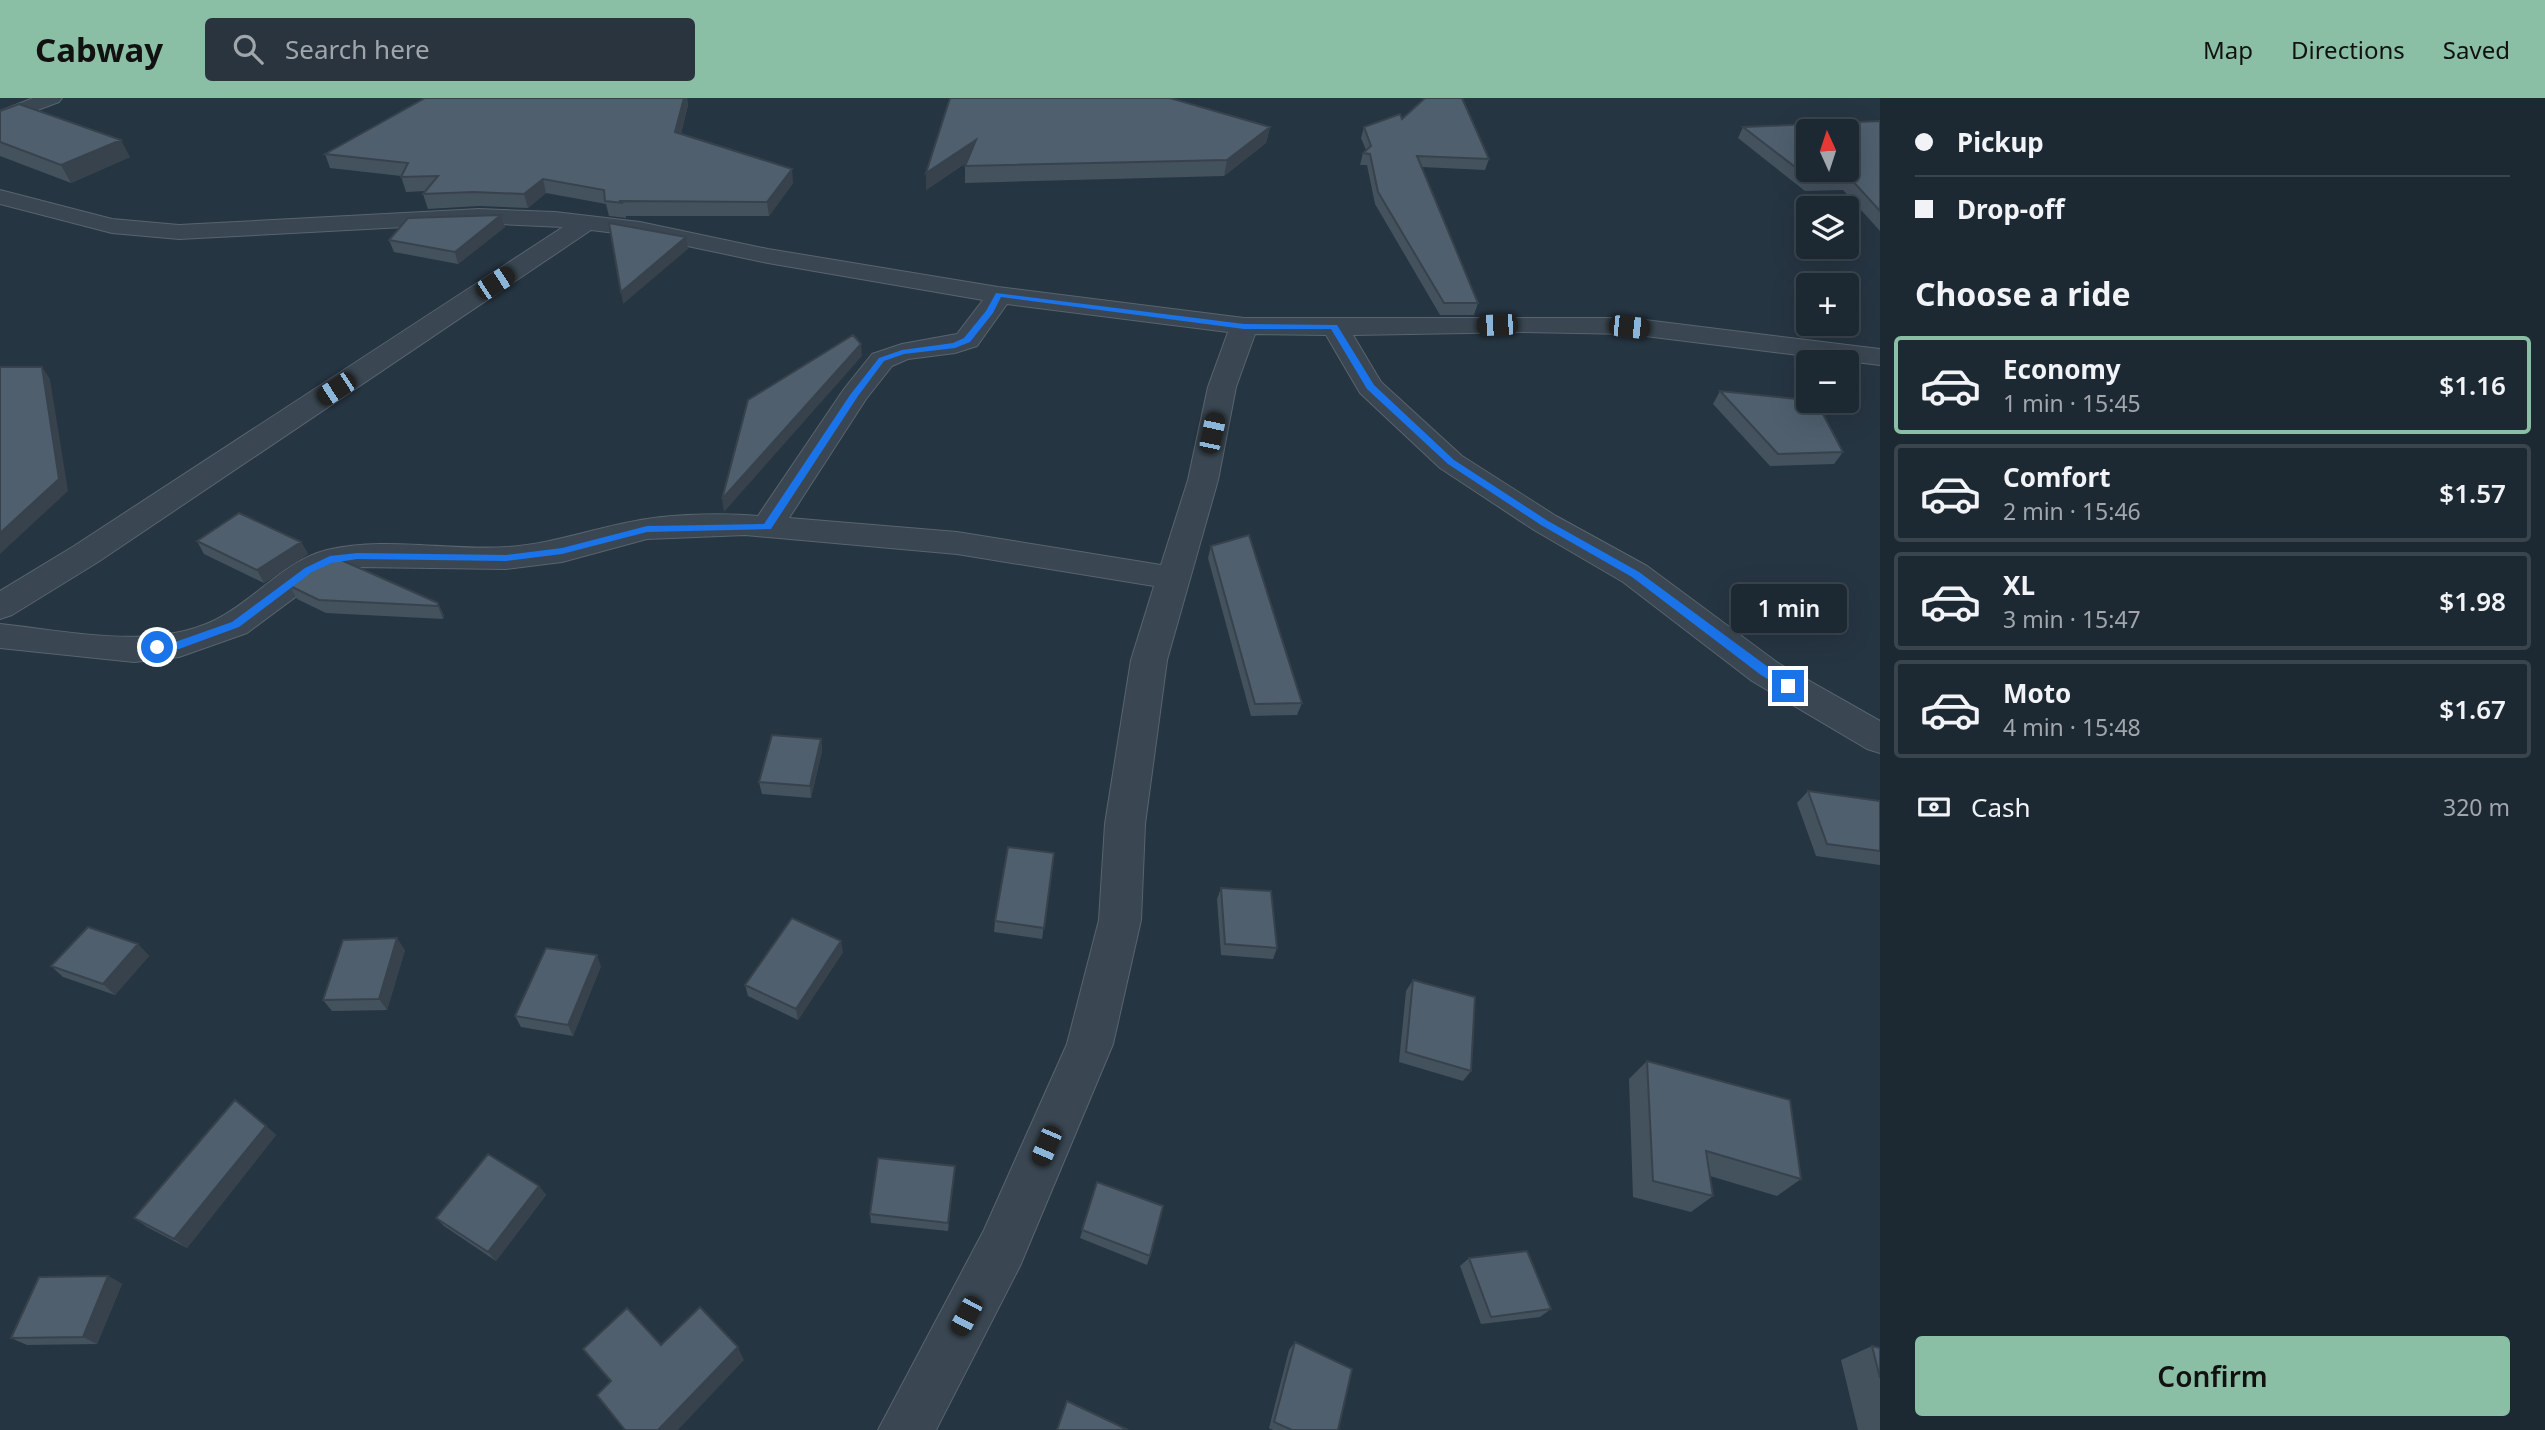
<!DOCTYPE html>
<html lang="en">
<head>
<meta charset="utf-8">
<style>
  body { margin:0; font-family:"Noto Sans",sans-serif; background:#29343e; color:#f1f3f6; height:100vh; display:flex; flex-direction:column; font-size:26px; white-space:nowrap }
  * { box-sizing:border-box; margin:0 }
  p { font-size:23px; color:#a0a6ac }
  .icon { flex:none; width:38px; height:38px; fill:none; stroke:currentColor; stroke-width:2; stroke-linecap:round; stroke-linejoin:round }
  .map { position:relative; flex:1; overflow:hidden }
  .sheet { display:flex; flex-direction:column; background:#1c2832; width:665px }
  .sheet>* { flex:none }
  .hud { display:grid; align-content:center; height:154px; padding:0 35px; background:#1c2832 }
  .needle { width:46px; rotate:357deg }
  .tools { position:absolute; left:1796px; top:21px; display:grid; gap:14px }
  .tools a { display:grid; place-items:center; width:63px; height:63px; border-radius:7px; background:#1c2832; box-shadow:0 7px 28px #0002,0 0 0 2px #3a444d; font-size:35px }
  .end { position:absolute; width:32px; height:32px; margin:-16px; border:9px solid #1a73e8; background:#fff; box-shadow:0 0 0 4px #fff }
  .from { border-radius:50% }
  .bubble { position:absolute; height:49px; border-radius:7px; background:#1c2832; box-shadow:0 7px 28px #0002,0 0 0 2px #3a444d; font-size:23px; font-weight:600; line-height:49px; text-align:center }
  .car { position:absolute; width:21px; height:42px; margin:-21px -10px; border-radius:9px; box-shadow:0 0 5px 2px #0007; background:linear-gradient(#222 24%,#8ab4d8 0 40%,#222 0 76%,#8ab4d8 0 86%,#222 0) }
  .hud b { display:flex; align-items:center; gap:24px; height:66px; font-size:26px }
  .hud b+b { border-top:2px solid #3a444d }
  .hud i { width:18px; height:18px; background:#f1f3f6 }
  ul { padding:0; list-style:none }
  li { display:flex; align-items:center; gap:21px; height:98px; margin:0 14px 10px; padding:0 21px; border:4px solid #3a444d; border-radius:7px }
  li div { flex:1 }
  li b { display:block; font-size:26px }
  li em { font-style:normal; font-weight:600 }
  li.current { border-color:#8abfa5 }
  li>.icon { width:63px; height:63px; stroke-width:1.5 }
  h2 { padding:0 35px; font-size:32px; line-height:84px }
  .pay { display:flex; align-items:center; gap:18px; height:77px; padding:0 35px; font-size:26px }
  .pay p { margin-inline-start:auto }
  .cta { display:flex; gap:14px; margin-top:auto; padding:14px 35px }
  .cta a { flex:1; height:80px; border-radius:7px; background:#8abfa5; color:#111; font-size:28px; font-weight:600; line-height:80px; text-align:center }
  header { display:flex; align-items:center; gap:42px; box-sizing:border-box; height:98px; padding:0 35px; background:#8abfa5; color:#111 }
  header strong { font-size:33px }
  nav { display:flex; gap:38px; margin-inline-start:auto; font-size:24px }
  .search { width:490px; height:63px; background:#29343e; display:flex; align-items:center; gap:18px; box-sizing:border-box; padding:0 24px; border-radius:7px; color:#a0a6ac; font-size:26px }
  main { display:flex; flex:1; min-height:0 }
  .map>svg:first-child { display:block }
</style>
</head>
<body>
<header>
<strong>Cabway</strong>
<div class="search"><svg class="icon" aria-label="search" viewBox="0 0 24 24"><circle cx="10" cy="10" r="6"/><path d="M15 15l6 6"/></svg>Search here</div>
<nav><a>Map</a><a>Directions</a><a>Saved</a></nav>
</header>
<main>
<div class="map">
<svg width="1880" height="1332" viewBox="0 0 1880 1332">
  <rect width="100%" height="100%" fill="#263542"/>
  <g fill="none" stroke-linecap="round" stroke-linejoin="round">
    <g stroke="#58646f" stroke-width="2">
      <path id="street" d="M33 0H62L59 4 0 26V13Z
        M0 92 112 121 179 127 479 111 555 114 640 124 768 151 998 189 1244 220H1629L1880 251V267L1629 236 1523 234 1353 237 1381 284 1462 358 1556 418 1647 468 1778 565 1880 623V655L1867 651 1752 583 1623 484 1534 432 1440 370 1360 295 1326 237 1255 236 1236 289 1218 382 1167 562 1145 726 1141 822 1113 946 1020 1168 936 1332H878L984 1132 1067 946 1099 822 1105 726 1131 562 1154 488 957 456 745 437 647 441 562 464 506 471 357 469 337 472 321 480 247 535 179 559 134 564 0 550V526C69 533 161 555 224 517 259 497 287 462 327 452 384 438 448 453 507 449 555 446 599 428 647 421 678 416 727 415 758 418L844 291 872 256 902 246 957 236 983 202 768 165 640 138 591 132 98 464 12 517 0 521V493L74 448 563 129 479 125 179 141 112 135 0 106ZM1007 206 1228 234 1208 289 1188 382 1161 467 957 434 789 420 866 301 892 268 908 261 955 255 977 248Z"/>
    </g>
    <use href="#street" fill="#3a4752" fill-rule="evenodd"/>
  </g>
  <path fill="#44525e" d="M425 0H687L688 7 681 36 793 85 769 118H626V120L609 118 606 106 546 95 528 110 479 108 428 111 423 96 426 93 406 94 401 78 330 70 325 56Z
    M950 0 1270 29 1266 45 1224 78 965 85V68L966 65 926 92V75Z
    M0 13 130 59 71 85 0 58Z
    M1402 21 1489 61 1485 72 1422 69 1478 205 1474 217H1440L1375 106 1367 67H1360L1363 55 1366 52 1361 40 1364 29Z
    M1880 23V133L1843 92 1805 93 1738 40 1743 29Z
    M501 117 505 129 458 166 394 154 389 142Z
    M1720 293 1843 354 1834 366 1770 368 1713 306Z
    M197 443 301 444 308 456 264 485 204 456Z
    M1211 448 1302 605 1297 617 1251 618 1208 460Z
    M290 488 438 505 444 518 443 521 326 515 297 501Z
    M821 641 822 653 811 700 762 696 759 684Z
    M1808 693 1880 703V767L1816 758 1797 705Z
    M1054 755 1042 841 994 834 995 823Z
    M1221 790 1277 850 1273 861 1221 857 1217 801Z
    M138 846 149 858 115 897 63 879 51 868Z
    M405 852 387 912 332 913 323 902Z
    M843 854 798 922 748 898 745 887Z
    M601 868 573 938 521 929 515 918Z
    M1413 882 1471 973 1463 983 1399 964 1406 893Z
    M1647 963 1801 1081 1777 1098 1710 1078 1713 1098 1691 1114 1633 1099 1629 981Z
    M266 1028 276 1037 187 1150 147 1129 134 1120Z
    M955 1068 948 1133 871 1125 870 1116Z
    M1097 1084 1150 1158 1147 1167 1080 1140Z
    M539 1088 546 1097 496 1163 444 1128 436 1120Z
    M1469 1160 1551 1211 1540 1219 1481 1226 1460 1168Z
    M108 1178 122 1186 97 1246 27 1247 11 1240Z
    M1295 1244 1338 1332H1273L1269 1330 1289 1252Z
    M1872 1248 1880 1250V1332H1858L1841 1262Z"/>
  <path fill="#37424c" d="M684 0H687L688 7 678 48 675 34Z
    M1270 29 1266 45 1224 78 1227 62Z
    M121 42 130 59 71 85 61 67Z
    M976 42 975 59 926 92V75Z
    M792 71 793 85 769 118 767 104Z
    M543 81 546 95 528 110 524 96Z
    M501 117 505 129 458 166 455 154Z
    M686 139 688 151 623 206 621 194Z
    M861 246 862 258 724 414 722 401Z
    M42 269 50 281 68 393 0 456V435Z
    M301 444 308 456 264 485 257 472Z
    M438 505 444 518 443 521 438 508Z
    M821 641 822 653 811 700 810 688Z
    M397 840 405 852 387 912 379 901Z
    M841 843 843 854 798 922 796 911Z
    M138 846 149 858 115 897 103 886Z
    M597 857 601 868 573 938 568 927Z
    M266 1028 276 1037 187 1150 174 1141Z
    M955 1068 954 1077 948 1133V1125Z
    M539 1088 546 1097 496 1163 488 1154Z
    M108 1178 122 1186 97 1246 83 1239Z
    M738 1249 744 1262 678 1332H658Z"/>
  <path fill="#4f5f6d" stroke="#37424c" stroke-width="2" fill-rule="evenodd" d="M425 0H684L675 34 792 71 767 104 619 103 623 105 605 103 604 92 543 81 524 96 474 94 423 96 438 78 401 79 408 65 325 56Z
    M950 0H1170L1270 29 1227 62 965 68 976 42 926 75Z
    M1425 0H1462L1489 61 1417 58 1478 205H1444L1378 94 1370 56 1363 55 1371 48 1364 29 1400 16 1402 21Z
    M19 6 121 42 61 67 0 44V13Z
    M1880 23V113L1850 80 1812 82 1743 29ZM1808 33H1846V72H1808Z
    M501 117 455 154 389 142 408 120Z
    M609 125 686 139 621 194Z
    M853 237 861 246 722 401 748 302Z
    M0 269H42L59 381 0 435Z
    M1720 293 1816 303 1843 354 1778 356Z
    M239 415 301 444 257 472 197 443Z
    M1249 437 1302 605 1255 606 1211 448Z
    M339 461 438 505V508L319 502 290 488 316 470Z
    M772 637 821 641 810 688 759 684Z
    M1808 693 1880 703V753L1827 746Z
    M1008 749 1054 755 1044 830 995 823Z
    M1221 790 1271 793 1277 850 1225 846Z
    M792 820 841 843 796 911 745 887Z
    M88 829 138 846 103 886 51 868Z
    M397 840 379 901 323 902 343 842Z
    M546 850 597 857 568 927 515 918Z
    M1413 882 1475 899 1471 973 1406 954Z
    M1647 963 1790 1002 1801 1081 1706 1053 1713 1098 1653 1083Z
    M235 1002 266 1028 174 1141 134 1120Z
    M488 1056 539 1088 488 1154 436 1120Z
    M878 1060 955 1068 948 1125 870 1116Z
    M1097 1084 1163 1108 1150 1158 1082 1132Z
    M1527 1153 1551 1211 1491 1219 1469 1160Z
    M108 1178 83 1239 11 1240 39 1179Z
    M700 1209 738 1249 658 1332H625L597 1297 611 1283 583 1251 627 1210 661 1247Z
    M1295 1244 1352 1271 1338 1332H1292L1274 1324Z
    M1872 1248 1880 1250V1280Z
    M1067 1303 1128 1332H1057Z"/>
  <path fill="#1a73e8" d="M996 195 1244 226 1337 227 1374 287 1454 362 1548 423 1639 474 1794 588 1788 592 1784 591 1761 577 1632 479 1541 427 1448 366 1367 291 1331 231H1244L1001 199 993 215 970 244 955 250 904 256 884 263 858 298 771 431 647 434 562 456 506 463 357 461 332 465 312 474 239 529 179 551 157 553 151 549 157 546 178 543 232 524 305 470 330 458 357 455 506 457 562 450 647 428 764 426 850 297 879 260 902 252 953 245 964 240 986 213Z"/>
</svg>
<div class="tools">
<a><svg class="needle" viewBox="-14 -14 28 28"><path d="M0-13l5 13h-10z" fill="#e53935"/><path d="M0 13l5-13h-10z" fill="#a0a6ac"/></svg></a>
<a><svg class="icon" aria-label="layers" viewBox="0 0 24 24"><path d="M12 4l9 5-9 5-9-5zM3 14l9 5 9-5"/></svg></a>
<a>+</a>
<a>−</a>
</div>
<i class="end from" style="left:157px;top:549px"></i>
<i class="end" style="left:1788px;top:588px"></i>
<div class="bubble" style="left:1731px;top:486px;width:116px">1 min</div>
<i class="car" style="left:495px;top:185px;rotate:57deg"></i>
<i class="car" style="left:1497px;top:227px;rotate:268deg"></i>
<i class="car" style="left:1629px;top:229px;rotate:96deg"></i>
<i class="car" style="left:336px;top:291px;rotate:237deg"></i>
<i class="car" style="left:1212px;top:335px;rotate:12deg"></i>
<i class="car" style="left:1046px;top:1048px;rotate:203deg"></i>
<i class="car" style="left:966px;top:1218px;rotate:208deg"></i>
</div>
<section class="sheet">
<div class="hud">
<b><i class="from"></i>Pickup</b>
<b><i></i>Drop-off</b>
</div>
<h2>Choose a ride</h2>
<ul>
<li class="current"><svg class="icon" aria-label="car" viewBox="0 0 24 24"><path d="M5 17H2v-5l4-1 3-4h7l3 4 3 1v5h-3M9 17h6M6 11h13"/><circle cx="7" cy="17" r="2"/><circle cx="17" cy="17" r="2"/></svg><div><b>Economy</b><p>1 min · 15:45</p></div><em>$1.16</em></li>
<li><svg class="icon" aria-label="car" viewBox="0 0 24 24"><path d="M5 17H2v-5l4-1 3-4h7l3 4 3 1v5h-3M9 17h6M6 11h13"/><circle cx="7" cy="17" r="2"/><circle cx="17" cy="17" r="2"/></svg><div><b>Comfort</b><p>2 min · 15:46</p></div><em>$1.57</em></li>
<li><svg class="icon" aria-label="car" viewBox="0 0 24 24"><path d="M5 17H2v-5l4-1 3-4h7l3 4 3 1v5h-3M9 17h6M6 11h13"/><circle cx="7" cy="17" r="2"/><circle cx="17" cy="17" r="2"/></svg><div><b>XL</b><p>3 min · 15:47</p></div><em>$1.98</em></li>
<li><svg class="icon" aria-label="car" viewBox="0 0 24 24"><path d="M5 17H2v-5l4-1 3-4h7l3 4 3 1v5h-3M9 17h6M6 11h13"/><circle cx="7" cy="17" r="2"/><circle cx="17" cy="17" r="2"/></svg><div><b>Moto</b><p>4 min · 15:48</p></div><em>$1.67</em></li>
</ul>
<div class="pay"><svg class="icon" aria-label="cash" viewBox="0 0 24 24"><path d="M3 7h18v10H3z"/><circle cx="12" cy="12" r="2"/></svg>Cash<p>320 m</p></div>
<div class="cta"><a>Confirm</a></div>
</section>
</main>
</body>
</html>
